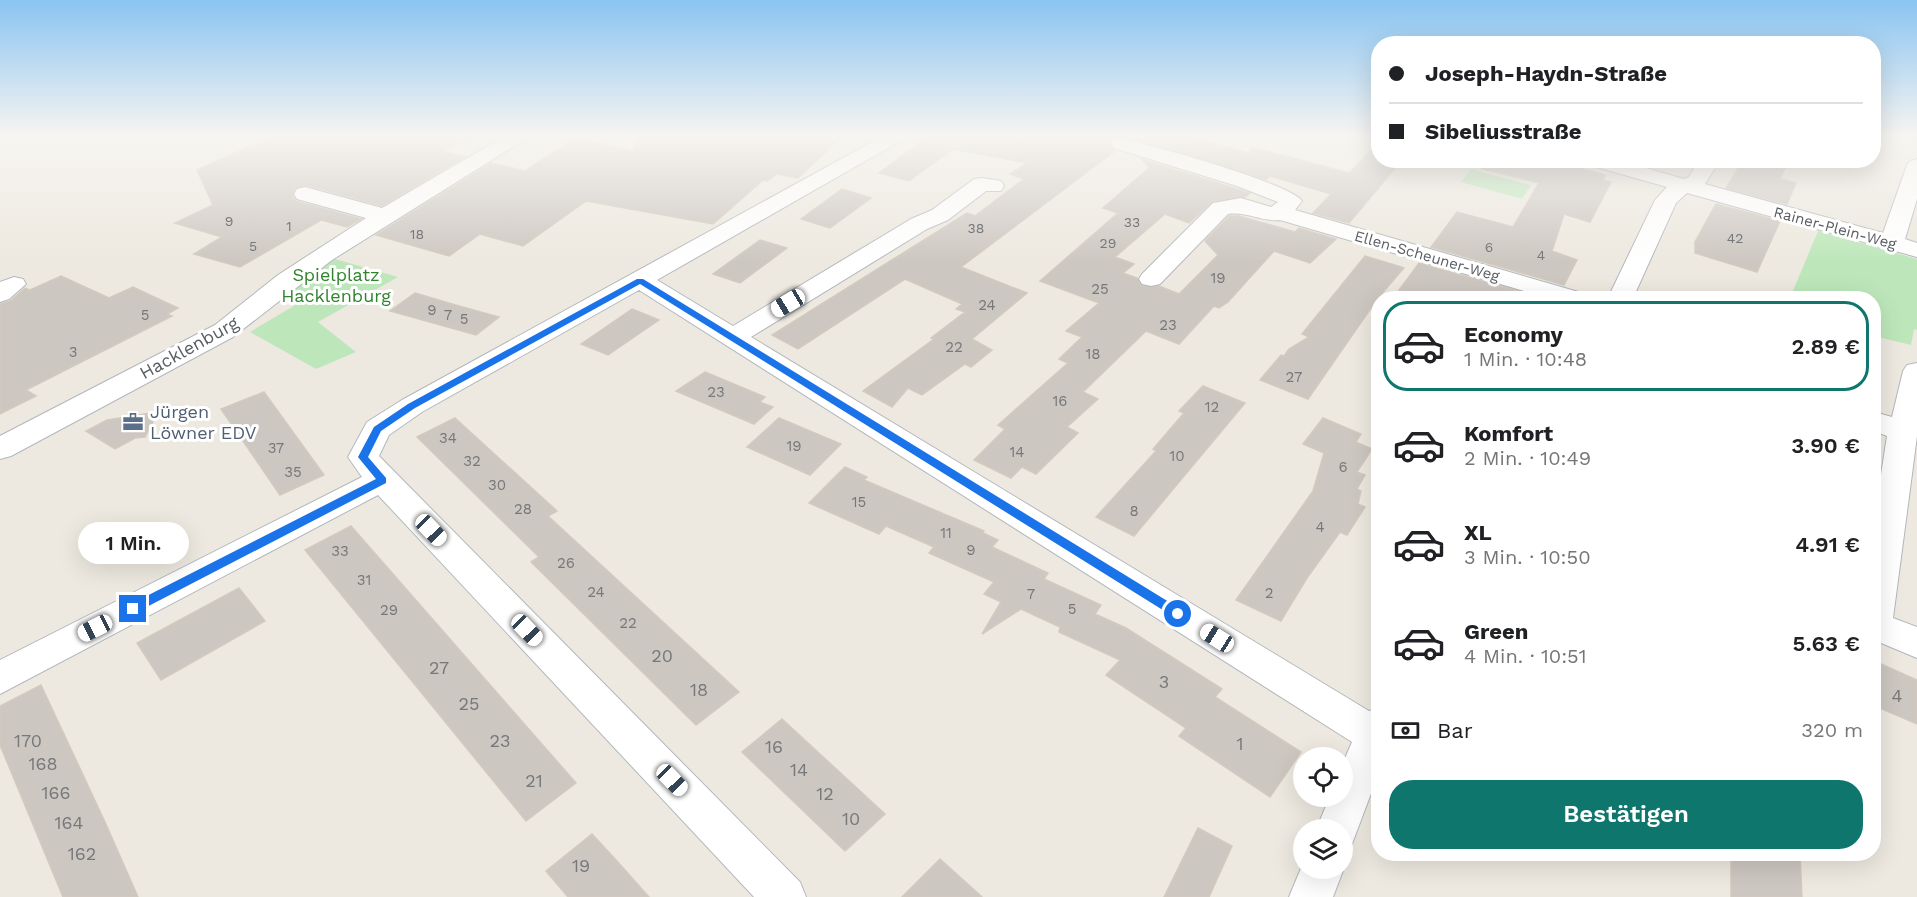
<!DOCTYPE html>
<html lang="de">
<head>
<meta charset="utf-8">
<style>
  body { margin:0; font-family:"Work Sans",sans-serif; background:#f2f2f2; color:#202124; height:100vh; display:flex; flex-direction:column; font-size:22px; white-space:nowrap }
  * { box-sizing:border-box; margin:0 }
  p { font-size:20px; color:#757577 }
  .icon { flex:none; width:33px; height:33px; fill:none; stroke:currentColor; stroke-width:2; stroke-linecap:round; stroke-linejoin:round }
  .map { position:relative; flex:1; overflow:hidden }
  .sheet { position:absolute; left:1371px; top:291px; width:510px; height:570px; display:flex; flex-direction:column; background:#fff; border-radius:24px; box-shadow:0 6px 24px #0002 }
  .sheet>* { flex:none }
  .top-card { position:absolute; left:1371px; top:36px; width:510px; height:132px; border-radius:24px; box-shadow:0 6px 24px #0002; display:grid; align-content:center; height:132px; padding:0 18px; background:#fff }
  .fabs { position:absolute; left:1293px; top:747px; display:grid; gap:12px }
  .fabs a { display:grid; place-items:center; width:60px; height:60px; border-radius:50%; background:#fff; box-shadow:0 6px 24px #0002; font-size:30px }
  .end { position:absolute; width:27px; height:27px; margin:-14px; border:8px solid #1a73e8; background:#fff; box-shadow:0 0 0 3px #fff }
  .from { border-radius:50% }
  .bubble { position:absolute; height:42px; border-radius:21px; background:#fff; box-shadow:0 6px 24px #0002; font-size:20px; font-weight:600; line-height:42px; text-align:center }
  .car { position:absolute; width:18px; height:36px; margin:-18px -9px; border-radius:8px; box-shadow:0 0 4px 2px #0007; background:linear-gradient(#fff 24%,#345 0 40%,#fff 0 76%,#345 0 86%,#fff 0) }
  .top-card b { display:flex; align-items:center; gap:21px; height:57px; font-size:22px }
  .top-card b+b { border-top:2px solid #e0e0e0 }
  .top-card i { width:15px; height:15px; background:#202124 }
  ul { padding:10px 0 0; list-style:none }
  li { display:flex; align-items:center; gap:18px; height:90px; margin:0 12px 9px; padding:0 6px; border:3px solid transparent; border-radius:24px }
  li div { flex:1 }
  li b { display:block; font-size:22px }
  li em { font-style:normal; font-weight:600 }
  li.on { border-color:#0f766e }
  li>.icon { width:54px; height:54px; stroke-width:1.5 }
  .pay { display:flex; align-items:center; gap:15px; height:66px; padding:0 18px; font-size:22px }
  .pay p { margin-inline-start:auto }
  .action { display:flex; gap:12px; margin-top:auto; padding:12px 18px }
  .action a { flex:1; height:69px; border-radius:24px; background:#0f766e; color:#fff; font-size:24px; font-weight:600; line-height:69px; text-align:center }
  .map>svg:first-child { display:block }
</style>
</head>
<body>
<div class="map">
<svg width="1917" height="897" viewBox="0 0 1917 897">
  <rect width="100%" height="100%" fill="#ede9e0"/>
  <path fill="#bde7ba" d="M1471 169 1531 185 1522 199 1461 182Z
    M1818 231 1917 259V330L1914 329 1911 345 1874 336V298H1790Z
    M335 259 398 277 318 322 356 352 316 369 250 332 297 304 280 296Z"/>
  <path fill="#cdc7c1" stroke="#d2cabe" stroke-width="1.5" d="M273 136H470L443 151 465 157 382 206 306 185 295 188 292 195 296 201 361 219 347 227 321 220 240 267 194 254 222 237 175 223 213 205 197 170Z
    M636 136H843L798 178 777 174 767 181 763 180 713 224 586 201 523 246 480 234 449 256 376 235 491 163 525 171 575 138 634 151Z
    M929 136H1119L1112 139 1109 144 1115 151 961 267 1027 293 972 339 992 350 971 367 965 364 922 395 908 388 892 407 863 391 934 339 931 338 965 312 956 309 962 304 905 279 798 349 772 335 967 213 975 216 1024 179 1010 174 1027 163 953 149 909 181 879 173Z
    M1124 136H1188L1249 153 1251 147 1349 173 1378 143V160H1402L1349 223 1313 213 1331 194 1270 176 1266 180Z
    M1142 159 1250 193 1245 197 1213 201 1189 223 1165 214 1115 257 1134 264 1123 273 1137 278 1142 286H1159L1179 294 1218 255 1205 241 1229 216H1239L1295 232 1299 228 1336 239 1310 263 1274 251 1228 302 1219 308 1214 306 1179 344 1146 331 1083 392 1098 399 1067 427 1078 433 1036 474 1022 467 1011 478 974 460 1005 429 998 425 1068 363 1059 359 1082 337 1066 331 1099 303 1040 281 1118 213 1103 208 1149 168Z
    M1483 160H1548L1605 175 1603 180 1611 182 1590 222 1564 214 1552 251 1577 260 1564 285 1431 247 1457 212 1513 227 1539 183 1482 169Z
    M1743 160H1789L1780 179 1796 183 1787 204 1726 188Z
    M842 189 871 198 830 228 801 219Z
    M1716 204 1780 221 1757 272 1695 253V242Z
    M760 240 787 248 740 283 713 274Z
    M1365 256 1404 268 1378 298 1308 399 1260 380 1281 355 1284 356 1289 349 1309 337 1302 334Z
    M1419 263 1542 298H1461L1441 292 1437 298H1425L1399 290Z
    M61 276 109 298 133 287 178 308 167 314 172 316 26 390 36 396 0 414V304L10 301 25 288 30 290Z
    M415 293 452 304 499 317 476 335 390 311Z
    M632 309 659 320 608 355 581 344Z
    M705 372 765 397 760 402 773 407 754 424 676 391Z
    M1203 386 1245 403 1134 536 1096 517 1156 451 1153 449 1184 413 1179 411Z
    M264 392 324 475 280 495 221 409Z
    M158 412 145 437 135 438 115 449 86 431 107 420Z
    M455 418 557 511 548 516 739 692 696 725 531 562 539 557 417 437Z
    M779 418 841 444 810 475 747 447Z
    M1323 418 1361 434 1356 442 1372 449 1357 472 1365 475 1357 489 1361 491 1358 504 1365 507 1347 535 1340 532 1307 578 1281 621 1236 600 1313 491 1324 453 1303 444Z
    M845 467 867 477 864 480 984 531 983 533 998 540 992 547 1048 573 1044 579 1101 605 1095 614 1126 628 1222 689 1215 697 1301 752 1270 797 1179 736 1186 728 1106 675 1120 660 1059 632 1060 627 1021 609 982 634 1001 602 984 594 994 582 929 553 934 547 886 526 879 534 809 503Z
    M351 526 576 783 526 821 305 550Z
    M239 588 265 621 161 680 137 643Z
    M1881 664 1917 680V724L1875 706Z
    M41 685 105 822 138 897H63L0 745V706Z
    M782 719 885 814 845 851 742 752Z
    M1198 828 1232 846 1209 897H1164Z
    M592 834 617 861 649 897H568L546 871Z
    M1731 854H1800L1802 897H1731Z
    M940 859 982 897H902Z"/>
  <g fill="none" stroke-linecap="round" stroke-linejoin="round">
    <g stroke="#b3b7bc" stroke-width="2">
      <path id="street" d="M505 136H530L332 260 233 337 11 456 0 459V436L215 325 278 275 366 218 297 199 294 194 297 189 305 187 382 208Z
        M883 136H909L657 280 733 326 911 219 932 210 974 179 982 178 1001 181 1004 186 1001 191H986L948 220 927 229 751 337 1369 711 1378 708V775L1352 844 1342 848V830H1316L1330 796H1342V765L1352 742 639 290 422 412 389 435 379 456 800 882 806 897H754L378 495 0 694V660L362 477 348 457 367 422 402 400Z
        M1121 138C1150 145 1290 183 1302 201L1295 210 1582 293 1586 298H1548L1280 220C1262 222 1246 211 1228 214L1160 284 1151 286 1142 284 1139 279 1142 274 1213 203 1241 198 1271 207 1278 202 1237 186 1114 148 1111 144 1114 140Z
        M1917 159V199L1905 239 1917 243V257L1687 193 1676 203 1633 298H1608L1655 200 1667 187 1586 164 1583 160H1618L1684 179 1689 177 1699 160H1720L1705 184 1883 233 1907 165 1910 161Z
        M14 277 23 279 26 284 9 299 0 302V282Z
        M1917 363V436L1893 618 1917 627V658L1874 640V520L1887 436 1874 431V412L1892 417 1903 371 1907 365Z
        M1304 861V868H1342V865L1344 868 1333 897H1289Z"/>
    </g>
    <use href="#street" fill="#fff" fill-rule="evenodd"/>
  </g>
  <linearGradient id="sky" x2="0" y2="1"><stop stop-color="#8ac4f1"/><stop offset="0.52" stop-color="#f7f5f1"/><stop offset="1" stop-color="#f7f5f1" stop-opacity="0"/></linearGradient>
  <rect width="1917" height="262" fill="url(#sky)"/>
  <path fill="#1a73e8" d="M637 279H643L1182 610V617H1174L640 284 415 408 381 431 368 457 386 478V483L137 612H129V605L376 479 358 457 374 427 408 404Z"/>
  <defs>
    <g id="office-bare" transform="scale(1.62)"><path d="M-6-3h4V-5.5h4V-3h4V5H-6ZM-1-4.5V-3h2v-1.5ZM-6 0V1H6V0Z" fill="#5c6f8a" stroke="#fff" stroke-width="2.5" paint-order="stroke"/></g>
  </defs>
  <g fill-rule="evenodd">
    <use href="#office-bare" x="133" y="422"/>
  </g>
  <g text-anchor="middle" stroke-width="6" stroke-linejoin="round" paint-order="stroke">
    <g font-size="14" fill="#76787a">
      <text x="229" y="226">9</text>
      <text x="1132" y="227">33</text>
      <text x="289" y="231">1</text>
      <text x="976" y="233">38</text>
      <text x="417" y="239">18</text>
      <text x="1735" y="243">42</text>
      <text x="1108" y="248">29</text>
      <text x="253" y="251">5</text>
      <text x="1489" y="252">6</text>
      <text x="1541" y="260">4</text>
    </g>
    <g font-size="15" fill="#595e62" stroke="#fff">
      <text transform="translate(1835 228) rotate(15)" y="5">Rainer-Plein-Weg</text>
      <text transform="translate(1427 256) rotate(16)" y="5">Ellen-Scheuner-Weg</text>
    </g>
    <g font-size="15" fill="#76787a">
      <text x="1218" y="283">19</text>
      <text x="1100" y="294">25</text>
      <text x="987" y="310">24</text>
      <text x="432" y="315">9</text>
      <text x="145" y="320">5</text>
      <text x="448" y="320">7</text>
      <text x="464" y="324">5</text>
      <text x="1168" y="330">23</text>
      <text x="954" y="352">22</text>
      <text x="73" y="357">3</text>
      <text x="1093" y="359">18</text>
      <text x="1294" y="382">27</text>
      <text x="716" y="397">23</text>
      <text x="1060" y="406">16</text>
      <text x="1212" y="412">12</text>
      <text x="448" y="443">34</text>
      <text x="794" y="451">19</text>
      <text x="276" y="453">37</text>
      <text x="1017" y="457">14</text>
      <text x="1177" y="461">10</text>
      <text x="472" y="466">32</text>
      <text x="1343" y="472">6</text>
      <text x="293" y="477">35</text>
      <text x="497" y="490">30</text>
      <text x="859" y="507">15</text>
      <text x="523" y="514">28</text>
      <text x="1134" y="516">8</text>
      <text x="1320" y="532">4</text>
      <text x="946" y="538">11</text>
      <text x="971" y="555">9</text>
      <text x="340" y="556">33</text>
      <text x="566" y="568">26</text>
      <text x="364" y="585">31</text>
      <text x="596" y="597">24</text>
      <text x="1269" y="598">2</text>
      <text x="1031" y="599">7</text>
      <text x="1072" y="614">5</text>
      <text x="389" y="615">29</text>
      <text x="628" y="628">22</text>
    </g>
    <g font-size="18" fill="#31842e" stroke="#fff">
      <text x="336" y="281">Spielplatz<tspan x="336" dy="21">Hacklenburg</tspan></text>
    </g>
    <g font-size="18" fill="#595e62" stroke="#fff">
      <text transform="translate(189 348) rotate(-29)" y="6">Hacklenburg</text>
    </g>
    <g font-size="18" fill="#4e5e75" stroke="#fff" text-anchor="start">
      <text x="150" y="418">Jürgen<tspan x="150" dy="21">Löwner EDV</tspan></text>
    </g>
    <g font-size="18" fill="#76787a">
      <text x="662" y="662">20</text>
      <text x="439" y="674">27</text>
      <text x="1164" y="688">3</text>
      <text x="699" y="696">18</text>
      <text x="1897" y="702">4</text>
      <text x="469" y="710">25</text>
      <text x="28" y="747">170</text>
      <text x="500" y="747">23</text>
      <text x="1240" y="750">1</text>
      <text x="774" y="753">16</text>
      <text x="43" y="770">168</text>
      <text x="799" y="776">14</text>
      <text x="534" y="787">21</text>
      <text x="56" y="799">166</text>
      <text x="825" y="800">12</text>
      <text x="851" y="825">10</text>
      <text x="69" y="829">164</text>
      <text x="82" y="860">162</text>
      <text x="581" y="872">19</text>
    </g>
  </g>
</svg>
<div class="fabs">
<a><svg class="icon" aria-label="locate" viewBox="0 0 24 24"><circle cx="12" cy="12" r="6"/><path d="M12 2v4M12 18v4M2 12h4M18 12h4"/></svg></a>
<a><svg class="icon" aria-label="layers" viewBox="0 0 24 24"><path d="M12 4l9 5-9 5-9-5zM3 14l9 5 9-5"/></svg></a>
</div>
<i class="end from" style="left:1178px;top:614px"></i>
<i class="end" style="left:133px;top:609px"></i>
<div class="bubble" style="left:78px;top:522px;width:111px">1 Min.</div>
<i class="car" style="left:788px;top:303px;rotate:239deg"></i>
<i class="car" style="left:431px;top:530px;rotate:136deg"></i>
<i class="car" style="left:95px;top:628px;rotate:243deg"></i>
<i class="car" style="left:527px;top:630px;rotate:136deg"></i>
<i class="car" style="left:1217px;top:638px;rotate:302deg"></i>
<i class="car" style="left:672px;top:780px;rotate:136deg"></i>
<div class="top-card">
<b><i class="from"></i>Joseph-Haydn-Straße</b>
<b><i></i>Sibeliusstraße</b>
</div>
<section class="sheet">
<ul>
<li class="on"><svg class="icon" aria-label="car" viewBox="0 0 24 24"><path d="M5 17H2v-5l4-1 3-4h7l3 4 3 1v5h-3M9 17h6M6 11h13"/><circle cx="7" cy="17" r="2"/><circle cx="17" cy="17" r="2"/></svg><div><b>Economy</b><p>1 Min. · 10:48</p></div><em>2.89 €</em></li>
<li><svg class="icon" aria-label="car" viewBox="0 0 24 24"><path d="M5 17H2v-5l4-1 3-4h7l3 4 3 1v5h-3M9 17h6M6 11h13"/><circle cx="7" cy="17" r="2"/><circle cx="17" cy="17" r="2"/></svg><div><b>Komfort</b><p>2 Min. · 10:49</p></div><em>3.90 €</em></li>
<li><svg class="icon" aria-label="car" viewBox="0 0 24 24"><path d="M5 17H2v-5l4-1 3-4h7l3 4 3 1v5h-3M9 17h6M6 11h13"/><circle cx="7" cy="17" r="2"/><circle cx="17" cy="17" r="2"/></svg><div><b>XL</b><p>3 Min. · 10:50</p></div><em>4.91 €</em></li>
<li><svg class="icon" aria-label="car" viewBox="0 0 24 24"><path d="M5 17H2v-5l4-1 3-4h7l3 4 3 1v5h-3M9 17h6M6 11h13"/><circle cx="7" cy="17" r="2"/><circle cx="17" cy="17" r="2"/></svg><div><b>Green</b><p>4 Min. · 10:51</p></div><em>5.63 €</em></li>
</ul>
<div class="pay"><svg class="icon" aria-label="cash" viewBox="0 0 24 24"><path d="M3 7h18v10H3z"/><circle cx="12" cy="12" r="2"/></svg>Bar<p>320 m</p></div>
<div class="action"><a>Bestätigen</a></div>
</section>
</div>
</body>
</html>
